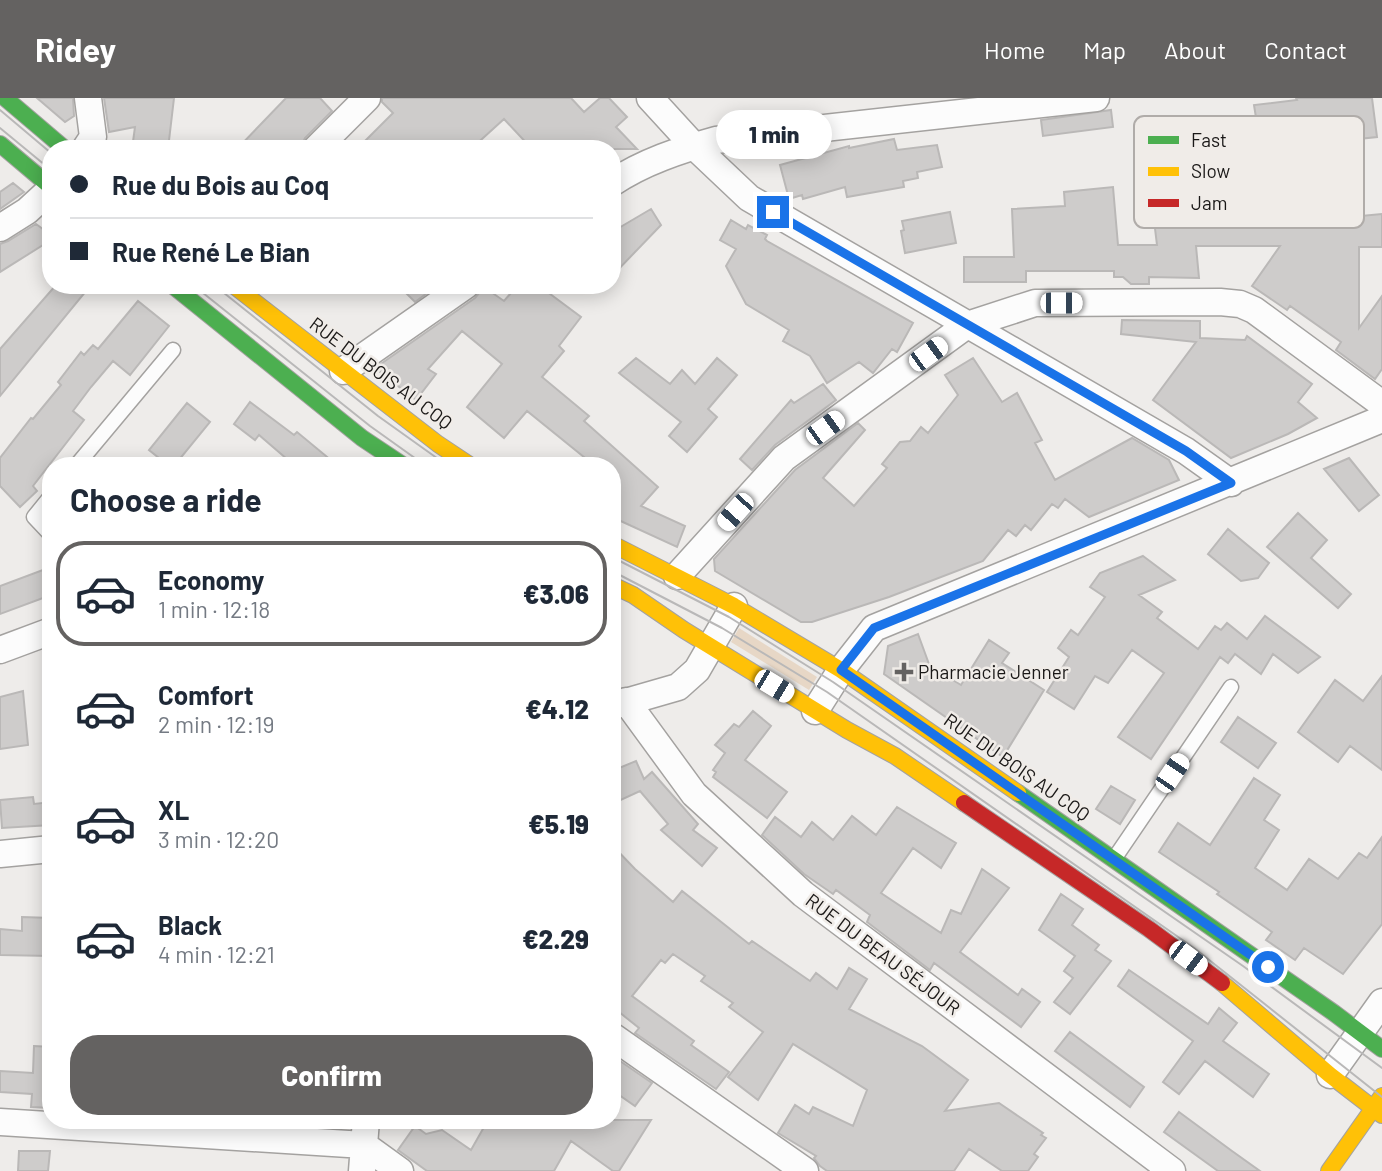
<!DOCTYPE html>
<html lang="en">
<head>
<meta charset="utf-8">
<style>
  body { margin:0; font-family:Barlow,sans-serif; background:#f6f6f7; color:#1f2937; height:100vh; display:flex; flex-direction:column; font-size:26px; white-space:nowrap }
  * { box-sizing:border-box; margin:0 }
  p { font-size:23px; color:#747a83 }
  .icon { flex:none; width:38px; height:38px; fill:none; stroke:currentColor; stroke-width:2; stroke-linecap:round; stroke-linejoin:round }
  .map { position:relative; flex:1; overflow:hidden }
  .sheet { position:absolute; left:42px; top:359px; width:579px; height:672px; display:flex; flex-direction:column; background:#fff; border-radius:28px; box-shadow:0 4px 18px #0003 }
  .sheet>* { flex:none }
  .guide { position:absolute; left:42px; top:42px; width:579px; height:154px; border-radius:28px; box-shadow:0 4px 18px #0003; display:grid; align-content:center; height:154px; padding:0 28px; background:#fff }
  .end { position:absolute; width:32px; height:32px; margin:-16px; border:9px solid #1a73e8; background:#fff; box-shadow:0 0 0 4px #fff }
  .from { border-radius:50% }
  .bubble { position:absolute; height:49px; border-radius:24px; background:#fff; box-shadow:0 4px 18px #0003; font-size:23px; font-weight:800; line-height:49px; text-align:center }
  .car { position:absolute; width:21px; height:42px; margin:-21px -10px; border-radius:9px; box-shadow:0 0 5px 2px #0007; background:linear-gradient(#fff 24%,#345 0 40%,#fff 0 76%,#345 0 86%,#fff 0) }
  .guide b { display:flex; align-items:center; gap:24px; height:66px; font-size:26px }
  .guide b+b { border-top:2px solid #e0e1e3 }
  .guide i { width:18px; height:18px; background:#1f2937 }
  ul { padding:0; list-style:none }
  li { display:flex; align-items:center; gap:21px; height:105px; margin:0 14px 10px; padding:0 14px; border:4px solid transparent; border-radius:28px }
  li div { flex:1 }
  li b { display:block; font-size:26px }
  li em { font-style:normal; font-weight:800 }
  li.current { border-color:#646261 }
  li>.icon { width:63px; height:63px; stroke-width:1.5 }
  h2 { padding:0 28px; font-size:32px; line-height:84px }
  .action { display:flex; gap:14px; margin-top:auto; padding:14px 28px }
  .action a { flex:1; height:80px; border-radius:28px; background:#646261; color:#fff; font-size:28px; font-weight:800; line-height:80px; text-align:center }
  header { display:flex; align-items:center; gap:42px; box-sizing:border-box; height:98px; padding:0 35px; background:#646261; color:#fff }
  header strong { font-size:33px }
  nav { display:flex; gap:38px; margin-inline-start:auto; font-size:24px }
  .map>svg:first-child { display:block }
</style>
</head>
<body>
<header>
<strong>Ridey</strong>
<nav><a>Home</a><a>Map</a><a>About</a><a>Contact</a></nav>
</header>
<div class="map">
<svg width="1382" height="1073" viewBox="0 0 1382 1073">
  <rect width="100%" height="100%" fill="#eeecea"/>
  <path fill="#e7d7c6" d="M739 530 817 579 809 592 731 544Z"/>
  <path fill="#cecccb" stroke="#bab8b7" stroke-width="2" d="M37 0H73L74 18 65 24Z
    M104 0H174L168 51H132L135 29 109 34Z
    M286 0H320L332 13 305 40 300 51H237Z
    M382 0H571L584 14 600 0H609L627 19 616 29 637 51H532L504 21 471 51H357L393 15 382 4Z
    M1296 0H1372L1377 39 1301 47 1299 26 1258 32 1254 7 1297 2Z
    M1111 12 1113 29 1043 38 1041 22Z
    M1218 30 1224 73 1201 76 1208 127 1254 123 1252 109 1280 105 1283 125 1332 123 1330 102 1359 99 1361 118 1382 116V149H1359V230L1382 198V271L1375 281 1336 252 1341 244 1290 208 1287 212 1252 188 1280 148H1196L1199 180 1149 179V186H1131L1123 179H1114V173H1026V184H964V159H1014L1012 111 1065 108 1064 94 1113 89 1118 147H1157L1145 48 1183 44 1182 35Z
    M894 41 897 52 937 47 942 69 917 74 918 80 903 83 904 89 847 99 845 89 803 101 802 97 789 101 780 67 849 48V50Z
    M13 85 24 94 0 111V94Z
    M651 111 661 127 612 178V134Z
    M950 114 956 145 905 155 901 133 904 132 902 123Z
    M731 122 746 131 748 127 767 137 765 141 767 143 913 225 897 254 892 251 873 275 859 264 827 285 810 258 783 243 789 232 746 206 726 168 736 151 720 142Z
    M36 126 51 137V142L0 174V146L8 143Z
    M56 187H91L0 298V251Z
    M398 187H438L415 204Z
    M481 187 504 203 518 187H538L581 219 559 248 564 253 542 279 589 318 584 323 658 389 641 408 685 428 677 449 612 419V368H595L527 313 504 340 467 309 502 266 462 233 428 271 436 276 416 302 375 270 475 200 480 194Z
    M138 203 169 228 130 277 113 263 91 289 73 313 84 322 33 388 37 393 20 409 0 388V360L31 320 33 321 61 287 58 284 81 254 84 257 93 247 98 251Z
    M1122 222 1200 223V240L1245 242 1247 238 1312 286 1298 304 1317 320 1288 336 1231 360 1153 302 1196 244 1121 236Z
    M636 260 670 286 682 272 695 286 717 260 737 277 708 311 717 319 687 354 669 338 681 324 619 275Z
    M973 260 1002 304 1017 295 1042 342 1035 345 1055 382 1132 340 1169 362 1179 382 1089 419 1065 401 1058 410 1052 406 1031 432 1025 427 1016 438 1008 432 983 463 889 499 812 524H801L715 473 714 461 795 372 858 325 865 332 823 380 854 408 887 370 882 366 900 344 910 343 921 329 928 335 931 331 958 297 945 277Z
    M823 286 836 302 775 347 752 372 740 361 791 302 794 305Z
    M250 304 294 337 297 334 338 368H295L259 337 255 342 234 326Z
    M187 305 210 324 174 368H169L149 352Z
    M1349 360 1379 397 1359 413 1324 371Z
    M1298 415 1327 442 1311 460 1351 496 1338 510 1267 449Z
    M1228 431 1269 465 1258 480 1241 483 1208 456Z
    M1143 458 1175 482 1139 497 1162 514 1157 520 1198 551 1215 528 1221 532 1227 525 1247 541 1265 518 1320 559 1298 575 1273 556 1261 576 1235 556 1228 565 1220 559 1151 661 1118 639 1164 575 1132 552 1108 585 1095 578 1074 611 1047 594 1069 559 1058 550 1071 532 1078 537 1105 499 1090 489 1100 475Z
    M51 469V497L0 516V488Z
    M918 536 933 577 936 572 961 587 989 542 1009 555 1002 565 1044 592 1003 659 884 576 888 548Z
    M1382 578V672L1350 648 1338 664 1298 634 1335 582 1363 603Z
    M23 593 28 647 0 651V599Z
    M753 613 771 628 745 662 787 694 767 720 713 679 716 674 713 672 725 655 715 647 734 626 739 629Z
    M1238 619 1276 645 1258 670 1221 644Z
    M636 663 644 681 652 674 698 726 693 732 717 750 702 768 661 732 668 726 640 693 612 706V673Z
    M1254 680 1280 697 1264 722 1279 732 1255 770 1287 792 1309 761 1338 781 1359 755 1367 760 1382 739V826L1343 876 1304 850 1295 862 1266 842 1272 834 1217 796 1219 794 1159 754 1178 725 1210 747Z
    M1111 688 1135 702 1120 726 1096 711Z
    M33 699 34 706 51 704V727L2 730 0 702Z
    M897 709 956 745 941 770 913 750 881 795 941 835 951 812 961 816 982 771 1009 790 960 854 1018 897 1022 891 1040 904 1021 929 934 865 930 872 867 824 870 817 836 792 833 796 804 776 762 737 775 719 801 739 812 724 833 742 852 718 876 737Z
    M612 747 635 771 673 804 682 793 749 846 752 843 810 883 816 875 837 891 849 870 867 881 849 911 922 948 968 982 945 1013 999 1005 1043 1035 1041 1037 1046 1040 1034 1056 1038 1059 1028 1073H1002L969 1051 954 1073H827L820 1068 814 1060 816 1058 778 1035 795 1007 809 1016 813 1009 853 1028 867 992 793 946 758 1002 728 979 763 934 729 909 733 905 701 883 705 878 673 856 665 865 661 862 632 898 694 943 691 947 729 974 716 991 635 935 639 930 619 914 612 922V874L618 867 612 862Z
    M1061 796 1083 811 1072 827 1099 847 1095 852 1111 863 1070 916 1054 904 1073 880 1064 873 1075 858 1039 832Z
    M22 819 51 820V858L0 857V831L22 833Z
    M1129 872 1208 926 1219 910 1237 925 1223 943 1269 976 1253 999 1205 963 1179 996 1163 984 1193 943 1118 888Z
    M1070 934 1144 989 1130 1009 1055 953Z
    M34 948 51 949V1010L31 1009 32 996 0 994V973L33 975Z
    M620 963 652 985 635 1008 612 992V973Z
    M1179 1014 1232 1053 1260 1073H1218L1164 1034Z
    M488 1022H651L619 1073H613L571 1043 554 1073H427L398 1052 415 1028 426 1036 442 1032 471 1052Z
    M19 1053H50L48 1073H18Z"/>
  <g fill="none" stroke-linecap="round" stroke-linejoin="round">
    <g stroke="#a4a2a0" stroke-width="17">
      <path id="lane" d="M76 368 173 252
        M51 398 34 419 51 437
        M1114 761 1231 589"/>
    </g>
    <g stroke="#a4a2a0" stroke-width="29">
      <path id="street" d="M650 0 694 48 749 100 1186 353 1231 385
        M85 51 93 39 88 0
        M316 51 367 0
        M612 85C643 64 680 52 716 42L1096 0
        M0 130 27 113 51 91
        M343 273 466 187
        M677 478 784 360 967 227 1035 205 1220 204 1240 206 1254 212 1382 306
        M0 552 51 533
        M626 603 694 696 803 796 1172 1073
        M612 608 678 589 697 572 734 508
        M815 613 841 572 874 530 1382 321
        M0 756 51 751
        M612 938 805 1073
        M1330 977 1382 904
        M0 1024 364 1047 400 1073
        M362 1073 366 1022"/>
    </g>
    <g stroke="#a4a2a0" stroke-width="18">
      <path id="fast" d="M5 0 65 51
        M0 46 51 89
        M172 187 362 340 404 368
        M1018 695 1334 915 1382 951"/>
    </g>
    <g stroke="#a4a2a0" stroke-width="18">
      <path id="slow" d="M233 187 438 346 471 368
        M612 446 734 508 841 572 1018 695
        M612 487 633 497 684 532 847 632 895 658 964 705
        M1222 885 1330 977 1382 1017
        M1329 1073 1382 998"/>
    </g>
    <g stroke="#a4a2a0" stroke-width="18">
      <path id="jam" d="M964 705 1149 831 1222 885"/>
    </g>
    <use href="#lane" stroke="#fcfcfc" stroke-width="14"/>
    <use href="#street" stroke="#fcfcfc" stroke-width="26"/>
    <use href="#fast" stroke="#4caf50" stroke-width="16"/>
    <use href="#slow" stroke="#ffc107" stroke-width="16"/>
    <use href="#jam" stroke="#c62828" stroke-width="16"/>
    <path stroke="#b9b8b8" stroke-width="2" d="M0 12 51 55
      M0 30 51 72
      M193 187 370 328 426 368
      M214 187 378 318 448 368
      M612 459 729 519 833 584 1243 868 1382 970
      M612 473 722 530 827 594 1194 850 1382 999"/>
  </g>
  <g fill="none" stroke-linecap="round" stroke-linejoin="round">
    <path stroke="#1a73e8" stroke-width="9" d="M773 114 1186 353 1231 385 874 530 841 572 1268 869"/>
  </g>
  <path fill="#646261" stroke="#f0ece8" stroke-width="2.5" d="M900.5 563.5h7v7h7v7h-7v7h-7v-7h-7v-7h7z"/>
  <g text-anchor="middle" stroke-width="5" stroke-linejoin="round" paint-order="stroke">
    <g font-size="19" fill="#1a1817" stroke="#f0ece8">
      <text transform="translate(381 275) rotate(37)" y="7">RUE DU BOIS AU COQ</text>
      <text transform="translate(1017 669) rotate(35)" y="7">RUE DU BOIS AU COQ</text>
      <text transform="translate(883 856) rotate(37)" y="7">RUE DU BEAU SÉJOUR</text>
    </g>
    <g font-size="19" fill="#1a1817" stroke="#f0ece8" text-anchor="start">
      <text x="918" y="581">Pharmacie Jenner</text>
    </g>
  </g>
  <rect x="1134" y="18" width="230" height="112" rx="10" fill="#f0ece8" stroke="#b0aca9" stroke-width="2"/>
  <rect x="1148" y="38" width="31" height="8" fill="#4caf50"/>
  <rect x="1148" y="69" width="31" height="9" fill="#ffc107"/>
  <rect x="1148" y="101" width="31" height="8" fill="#c62828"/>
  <g font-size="19" fill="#1a1817">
    <text x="1191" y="49">Fast</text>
    <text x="1191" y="80">Slow</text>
    <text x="1191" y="112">Jam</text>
  </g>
</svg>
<i class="end from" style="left:1268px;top:869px"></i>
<i class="end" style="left:773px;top:114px"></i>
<div class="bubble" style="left:716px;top:12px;width:116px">1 min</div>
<i class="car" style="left:1061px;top:205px;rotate:90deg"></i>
<i class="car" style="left:928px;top:256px;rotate:54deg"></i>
<i class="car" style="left:825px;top:330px;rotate:54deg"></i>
<i class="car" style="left:735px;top:414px;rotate:222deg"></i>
<i class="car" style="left:774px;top:588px;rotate:121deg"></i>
<i class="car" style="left:1172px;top:675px;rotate:34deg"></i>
<i class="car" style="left:1188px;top:860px;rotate:127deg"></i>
<div class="guide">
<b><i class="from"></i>Rue du Bois au Coq</b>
<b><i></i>Rue René Le Bian</b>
</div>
<section class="sheet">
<h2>Choose a ride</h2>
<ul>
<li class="current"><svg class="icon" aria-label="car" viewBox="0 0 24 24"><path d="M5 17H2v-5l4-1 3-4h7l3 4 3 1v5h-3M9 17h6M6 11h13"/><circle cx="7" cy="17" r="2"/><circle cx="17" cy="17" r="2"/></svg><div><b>Economy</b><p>1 min · 12:18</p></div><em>€3.06</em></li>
<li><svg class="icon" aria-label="car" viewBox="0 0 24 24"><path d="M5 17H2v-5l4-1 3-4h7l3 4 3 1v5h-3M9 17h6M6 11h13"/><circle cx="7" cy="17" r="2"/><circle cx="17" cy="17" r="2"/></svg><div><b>Comfort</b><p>2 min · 12:19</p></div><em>€4.12</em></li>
<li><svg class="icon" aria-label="car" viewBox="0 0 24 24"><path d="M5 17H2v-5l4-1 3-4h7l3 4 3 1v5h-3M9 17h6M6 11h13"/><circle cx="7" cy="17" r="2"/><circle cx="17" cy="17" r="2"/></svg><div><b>XL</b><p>3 min · 12:20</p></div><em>€5.19</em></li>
<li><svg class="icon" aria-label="car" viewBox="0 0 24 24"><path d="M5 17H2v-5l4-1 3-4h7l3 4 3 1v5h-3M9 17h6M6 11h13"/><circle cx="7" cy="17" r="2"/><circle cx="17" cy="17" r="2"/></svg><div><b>Black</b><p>4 min · 12:21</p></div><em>€2.29</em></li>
</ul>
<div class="action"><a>Confirm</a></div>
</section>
</div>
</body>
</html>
